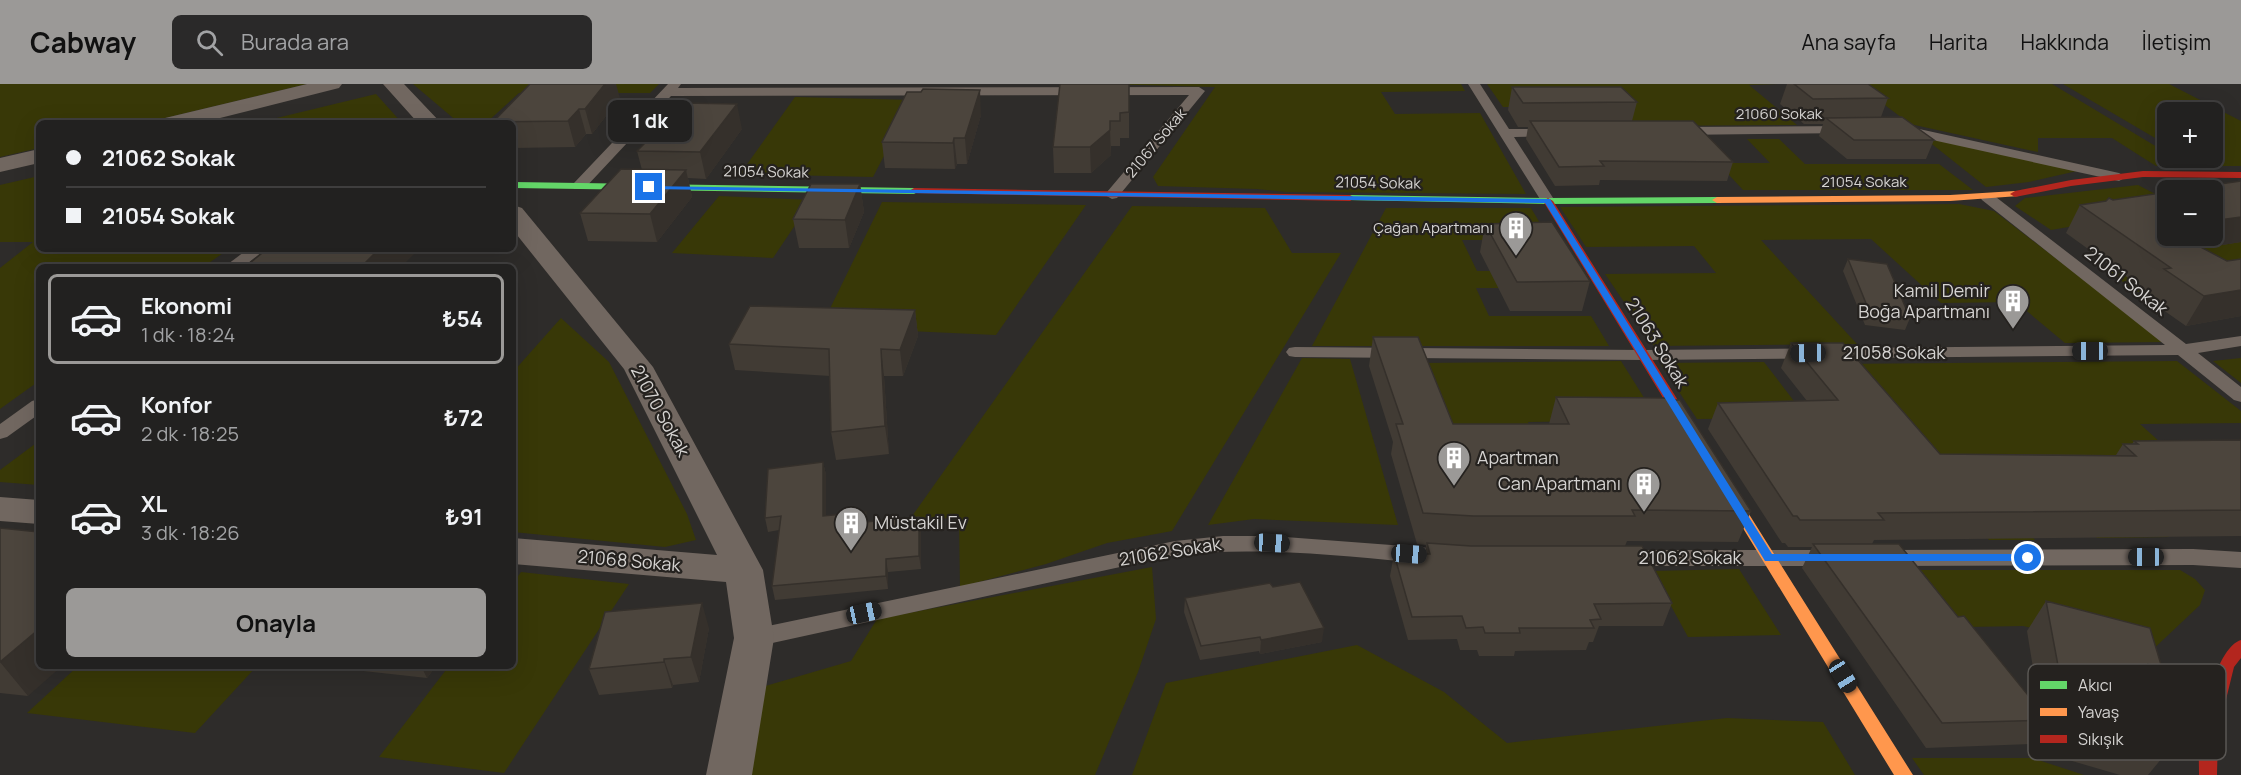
<!DOCTYPE html>
<html lang="tr">
<head>
<meta charset="utf-8">
<style>
  body { margin:0; font-family:Manrope,sans-serif; background:#2a2929; color:#f1f3f6; height:100vh; display:flex; flex-direction:column; font-size:22px; white-space:nowrap }
  * { box-sizing:border-box; margin:0 }
  p { font-size:20px; color:#a2a3a5 }
  .icon { flex:none; width:33px; height:33px; fill:none; stroke:currentColor; stroke-width:2; stroke-linecap:round; stroke-linejoin:round }
  .map { position:relative; flex:1; overflow:hidden }
  .drawer { position:absolute; left:36px; top:180px; width:480px; height:405px; display:flex; flex-direction:column; background:#222120; border-radius:9px; box-shadow:0 6px 24px #0002,0 0 0 2px #3f3e3e }
  .drawer>* { flex:none }
  .banner { position:absolute; left:36px; top:36px; width:480px; height:132px; border-radius:9px; box-shadow:0 6px 24px #0002,0 0 0 2px #3f3e3e; display:grid; align-content:center; height:132px; padding:0 30px; background:#222120 }
  .fabs { position:absolute; left:2157px; top:18px; display:grid; gap:12px }
  .fabs a { display:grid; place-items:center; width:66px; height:66px; border-radius:9px; background:#222120; box-shadow:0 6px 24px #0002,0 0 0 2px #3f3e3e; font-size:30px }
  .end { position:absolute; width:27px; height:27px; margin:-14px; border:8px solid #1a73e8; background:#fff; box-shadow:0 0 0 3px #fff }
  .from { border-radius:50% }
  .bubble { position:absolute; height:42px; border-radius:9px; background:#222120; box-shadow:0 6px 24px #0002,0 0 0 2px #3f3e3e; font-size:20px; font-weight:700; line-height:42px; text-align:center }
  .car { position:absolute; width:18px; height:36px; margin:-18px -9px; border-radius:8px; box-shadow:0 0 4px 2px #0007; background:linear-gradient(#222 24%,#8ab4d8 0 40%,#222 0 76%,#8ab4d8 0 86%,#222 0) }
  .banner b { display:flex; align-items:center; gap:21px; height:57px; font-size:22px }
  .banner b+b { border-top:2px solid #3f3e3e }
  .banner i { width:15px; height:15px; background:#f1f3f6 }
  ul { padding:10px 0 0; list-style:none }
  li { display:flex; align-items:center; gap:18px; height:90px; margin:0 12px 9px; padding:0 18px; border:3px solid transparent; border-radius:9px }
  li div { flex:1 }
  li b { display:block; font-size:22px }
  li em { font-style:normal; font-weight:700 }
  li.active { border-color:#9b9997 }
  li>.icon { width:54px; height:54px; stroke-width:1.5 }
  .action { display:flex; gap:12px; margin-top:auto; padding:12px 30px }
  .action a { flex:1; height:69px; border-radius:9px; background:#9b9997; color:#111; font-size:24px; font-weight:700; line-height:69px; text-align:center }
  header { display:flex; align-items:center; gap:36px; box-sizing:border-box; height:84px; padding:0 30px; background:#9b9997; color:#111 }
  header strong { font-size:28px }
  nav { display:flex; gap:33px; margin-inline-start:auto; font-size:21px }
  .search { width:420px; height:54px; background:#2a2929; display:flex; align-items:center; gap:15px; box-sizing:border-box; padding:0 21px; border-radius:9px; color:#a2a3a5; font-size:22px }
  .map>svg:first-child { display:block }
</style>
</head>
<body>
<header>
<strong>Cabway</strong>
<div class="search"><svg class="icon" aria-label="search" viewBox="0 0 24 24"><circle cx="10" cy="10" r="6"/><path d="M15 15l6 6"/></svg>Burada ara</div>
<nav><a>Ana sayfa</a><a>Harita</a><a>Hakkında</a><a>İletişim</a></nav>
</header>
<div class="map">
<svg width="2241" height="691" viewBox="0 0 2241 691">
  <rect width="100%" height="100%" fill="#2e2c2a"/>
  <path fill="#383807" d="M0 0H307L144 39H39V64L0 73Z
    M413 0H659L650 9H519L486 39H459Z
    M1101 0H1461L1465 7 1381 8 1395 30 1480 29 1526 110 1286 108 1257 105 1158 102 1153 93 1215 3Z
    M1487 0H1778L1749 1 1797 41 1637 42 1610 10 1566 23H1503Z
    M1857 0H2052L2167 69 2168 74H2175L2189 82H2156L2112 54H2038V68L1910 40Z
    M2063 0H2169L2241 37V82H2204L2189 74H2212V28H2168L2167 61Z
    M376 10 402 39H256Z
    M795 13 913 16 873 93 740 90Z
    M1923 53 2077 87 2029 98 1986 103Z
    M1747 55H1779L1805 80H1939L1973 106H1743L1718 79H1770Z
    M39 92V165H229L203 183H39V297L0 325V184L33 158H0V101Z
    M2138 101 2167 116 2168 152 2241 153V216L2212 199 2135 208 2106 184 2182 171 2115 135 2051 146 2015 122 2025 114Z
    M719 112 812 116 773 174 672 169Z
    M882 118 1086 121 996 251 821 243Z
    M1959 120 1994 127 2165 258 2065 259 2016 218 1941 219 1871 155 1761 156 1857 260 1654 262 1605 190 1716 189 1694 162 1586 163 1560 123Z
    M1132 122 1265 124 1292 169H1341L1172 447 1107 459 1046 480 960 503 959 434 910 435Z
    M1386 124H1531L1550 156H1462L1477 187H1568L1577 204H1476L1489 232H1591L1609 262H1312Z
    M561 234 609 278 687 430 696 456 665 463 513 448V288Z
    M1302 274 1350 275 1398 441 1254 435 1208 441Z
    M2241 274V299L2213 277Z
    M1621 277 1658 336 1528 338 1584 458 1451 357 1422 279Z
    M2177 277 2241 327V339L2140 340 2170 367 2093 381 2169 453 2097 454 2038 393 1979 395 2035 456H1989L1836 280Z
    M1764 278 1807 334 1697 335 1660 279Z
    M39 357V401L0 398V386Z
    M1152 483 1156 535 1138 588 1095 691H745L762 603 851 577 877 535Z
    M1739 485 1781 551 1688 553 1652 487Z
    M1919 486H2180L2195 495 2205 506 2200 521 2147 571 2023 542 1966 543Z
    M521 488 629 500 504 689 379 673 449 582H513V499Z
    M1357 561 1444 608 1507 659 1727 634 1823 638 1855 691H1132L1166 599Z
    M78 582H257L195 649 27 629Z
    M1912 674H2032L2084 691H1924Z"/>
  <g fill="none" stroke-linecap="round" stroke-linejoin="round">
    <path fill="#716760" fill-rule="evenodd" d="M668 0H681L678 4 1199 3 1205 7 1117 114 1112 115 1105 111 1107 108 1189 11 671 12 584 105H574L572 102 574 99Z
      M1468 0H1480L1509 45H1559L1561 48 1554 52 1514 53 1555 117 1553 120H1543Z
      M1901 41 2119 89 2126 93 2119 97 1896 48 1894 45 1896 42Z
      M1848 42 1855 46 1853 49 1676 51 1669 47 1676 43Z
      M1987 109 1992 110 2186 260 2241 252V262L2198 269 2241 303V318L2234 316 2178 271 1643 276 1295 273 1289 272 1286 268 1289 264 1295 263 1643 266 2165 261 1982 116 1980 113Z
      M248 165H266L243 183H224Z
      M39 315V330L7 353 0 355V340L32 317Z
      M1223 452H1272L1431 464 1439 467 1442 472 1439 477 1431 480C1345 472 1261 462 1175 471L754 563 746 560 742 554 746 548 754 545 1175 457Z
      M2193 465 2241 468V484L2193 481 1883 482 1875 479 1872 474 1875 469 1883 466Z
      M1622 466H1833L1841 469 1844 474 1841 479 1833 482H1622L1614 479 1611 474 1614 469Z"/>
    <path fill="#716760" fill-rule="evenodd" d="M307 0H342L339 4 200 39H162L165 34Z
      M383 0H404L441 39H418Z
      M39 65V79L0 88V74Z
      M513 121 522 124 653 283 763 486 774 554 752 691H706L734 554 726 498 513 480V454L717 471 624 285 513 146Z
      M0 413 39 416V440L0 437Z"/>
    <path fill="#63d668" fill-rule="evenodd" d="M513 98 914 104 919 107 914 110 513 104Z
      M1350 111 1548 114 1717 113 1722 116 1717 119 1548 120 1346 116 1345 114Z"/>
    <path fill="#ff974d" fill-rule="evenodd" d="M2015 107 2020 110 2019 112 1950 117 1717 119 1712 116 1717 113 1950 111Z
      M1723 395 1730 400 1913 691H1894L1716 400Z"/>
    <path fill="#b3261e" fill-rule="evenodd" d="M2143 87 2241 88V94L2143 93 2071 102 2015 113 2010 110 2015 107 2071 96Z
      M914 104 1350 111 1355 114 1350 117 910 109 909 107Z
      M1548 114 1553 117 1701 353 1699 356 1694 357 1687 353 1543 117Z
      M2241 556V574L2234 583 2218 648 2217 691H2199C2199 677 2198 662 2200 648 2203 626 2218 563 2241 556Z"/>
  </g>
  <path fill="#413b34" d="M1129 0V54H1120V62H1111V71L1091 89H1054L1053 63Z
    M1787 0H1868L1888 14 1881 33 1934 56 1926 75H1847L1819 52 1823 40H1804L1780 20Z
    M1512 3 1637 18 1632 37 1733 78 1727 97 1600 96 1599 101 1555 102 1526 55 1528 43H1518L1508 26Z
    M620 14 592 50H586L575 63 513 64V39L493 38Z
    M981 31 967 80H957L955 85 885 84 882 58Z
    M742 45 706 95 688 94 692 113 657 158 588 157 580 129 642 86 637 67Z
    M860 100 864 128 849 164H799L793 135Z
    M2113 116 2241 158 2203 164 2227 177 2241 175V232L2186 242 2146 214 2149 209 2066 149 2080 121Z
    M1485 140 1590 197 1582 227H1510L1480 168Z
    M1848 175 1910 234 1905 246 1865 241 1843 187Z
    M915 226 918 252 903 292H884L889 370 836 376 831 348 830 292 735 286 729 260Z
    M1373 253 1453 340H1549L1556 313 1751 427 1738 458 1627 457 1625 462 1672 519 1663 542H1599L1593 558H1589L1586 566 1515 567 1514 572H1479L1477 566H1460L1457 555 1408 556 1390 492 1394 470H1425L1426 461 1417 460 1391 370 1393 358 1369 282Z
    M1791 259 1940 370 2116 371 2123 360H2132L2134 357 2241 356V452L1874 456 1872 460 1958 533 2040 627 2027 547 2046 517 2162 584 2149 601 2167 668 2148 691H2120L2055 672 2053 660H2046L2043 643 2031 660 1926 664 1802 484 1812 463H1788L1785 459H1782L1708 345 1718 319 1807 317 1781 284Z
    M823 378 826 391V432L868 438 919 433 921 446V485L888 488V505L775 516 772 502 779 446 768 448 765 434Z
    M0 444 28 612 0 609Z
    M1273 503 1322 558 1260 570 1259 567 1200 576 1184 528 1185 514Z
    M709 544 699 598 673 601 672 604 599 611 589 585Z
    M318 582H436L427 594Z"/>
  <path fill="#35302b" d="M605 0H616L620 14 592 50 585 25Z
    M980 6 981 31 967 80 965 54Z
    M737 20 742 45 706 95 700 68Z
    M579 25 586 50 575 63 568 37Z
    M1110 46 1111 71 1091 89 1090 63Z
    M954 54 957 80 955 85 953 59Z
    M686 86 692 113 657 158 650 130Z
    M860 100 864 128 849 164 845 136Z
    M2241 133V158L2154 172 2168 152H2212V137Z
    M379 165H419L401 183H361Z
    M2241 206V232L2186 242 2204 212Z
    M915 226 918 252 903 292 900 266Z
    M881 265 884 292 889 370 885 342Z
    M823 378 826 391V445L823 432Z
    M919 433 921 446V485L919 472Z
    M886 475 888 488V505L886 492Z
    M702 519 709 544 699 598 691 573Z
    M1324 544 1322 558 1260 570 1261 556Z
    M39 545V582H62L28 612 0 578Z
    M664 575 673 601 672 604 664 578Z
    M421 582H436L427 594Z"/>
  <path fill="#4c453d" stroke="#35302b" stroke-width="1.5" d="M530 0H605L585 25H579L568 37 493 38Z
    M1060 0H1129V28L1120 29V37H1110V46L1090 63H1053Z
    M1794 0H1868L1888 14 1813 15Z
    M1512 3H1621L1637 18 1523 19Z
    M923 5 980 6 965 54H954L953 59 882 58 907 8H921Z
    M685 19 737 20 700 68 637 67Z
    M1902 33 1934 56H1854L1826 34Z
    M1530 37H1693L1733 78 1600 77 1604 82 1559 83Z
    M621 85 686 86 650 130 580 129Z
    M2241 97V133L2212 137V106H2178Z
    M811 100H860L845 136 793 135Z
    M2168 108V144H2166L2168 145V152H2180L2227 177 2241 175V206L2204 212 2164 185 2171 184 2080 121 2106 117 2109 114 2113 116Z
    M1552 138 1590 197 1517 198 1485 140Z
    M267 165H379L361 183H245Z
    M1848 175 1887 180 1910 234 1870 229Z
    M750 222 915 226 900 266 881 265 885 342 831 348 829 265 729 260Z
    M1373 253H1418L1453 340H1569L1556 313 1669 314 1670 316H1680L1751 427 1632 426 1635 432H1473L1423 429 1396 340H1403Z
    M1791 259H1843L1940 370 2136 372 2123 360H2138L2134 357 2241 356V426L1878 429 1884 436H1800L1797 432H1793L1718 319 1838 316Z
    M823 378V432L866 428V438L919 433V472L886 475V492L772 502 781 432 765 434 768 385Z
    M0 444 39 448V545L0 578Z
    M1427 459 1471 462H1642L1672 519 1594 520 1601 535 1590 536 1594 544H1519L1520 549H1485L1483 543 1466 544 1462 532 1412 533 1394 470H1430Z
    M1813 460H1899L1958 533 1964 532 2048 636 1942 639Z
    M1300 498 1324 544 1261 556 1260 553 1201 562 1185 514 1270 499 1273 503Z
    M2046 517 2150 544 2162 584 2148 580 2152 596 2147 595 2167 668 2077 642 2075 630H2067Z
    M702 519 691 573 664 575V578L589 585 605 528Z"/>
  <path fill="#1a73e8" d="M646 102 1550 115 1772 470H2028L2034 474 2028 477H1765L1545 119 649 105Z"/>
  <defs>
    <g id="building-pin" transform="scale(1.725)"><path d="M0 17L-7.5 6A9.5 9.5 0 1 1 7.5 6Z" fill="#9b9997" stroke="#25221f"/><path d="M-4-6H4V6H1V3H-1V6H-4ZM-2.5-4.3h1.7v1.8h-1.7ZM.8-4.3h1.7v1.8H.8ZM-2.5-1h1.7V.8h-1.7ZM.8-1h1.7V.8H.8Z" fill="#fff"/></g>
  </defs>
  <g fill-rule="evenodd">
    <use href="#building-pin" x="1516" y="144"/>
    <use href="#building-pin" x="2013" y="217"/>
    <use href="#building-pin" x="1454" y="374"/>
    <use href="#building-pin" x="1644" y="400"/>
    <use href="#building-pin" x="851" y="439"/>
  </g>
  <g text-anchor="middle" stroke-width="4.5" stroke-linejoin="round" paint-order="stroke">
    <g font-size="15" fill="#d5d3d1" stroke="#25221f">
      <text x="1779" y="35">21060 Sokak</text>
      <text transform="translate(1156 59) rotate(-50)" y="5">21067 Sokak</text>
      <text transform="translate(766 88) rotate(1)" y="5">21054 Sokak</text>
      <text x="1864" y="103">21054 Sokak</text>
      <text transform="translate(1378 99) rotate(1)" y="5">21054 Sokak</text>
    </g>
    <g font-size="15" fill="#d5d3d1" stroke="#25221f" text-anchor="end">
      <text x="1493" y="149">Çağan Apartmanı</text>
    </g>
    <g font-size="18" fill="#d5d3d1" stroke="#25221f">
      <text transform="translate(2126 197) rotate(38)" y="6">21061 Sokak</text>
      <text transform="translate(1657 259) rotate(58)" y="6">21063 Sokak</text>
      <text x="1894" y="275">21058 Sokak</text>
      <text transform="translate(660 327) rotate(61)" y="6">21070 Sokak</text>
      <text transform="translate(1170 468) rotate(-9)" y="6">21062 Sokak</text>
      <text x="1690" y="480">21062 Sokak</text>
      <text transform="translate(629 477) rotate(5)" y="6">21068 Sokak</text>
    </g>
    <g font-size="18" fill="#d5d3d1" stroke="#25221f" text-anchor="end">
      <text x="1990" y="213">Kamil Demir<tspan x="1990" dy="21">Boğa Apartmanı</tspan></text>
      <text x="1477" y="380" text-anchor="start">Apartman</text>
      <text x="1621" y="406">Can Apartmanı</text>
      <text x="874" y="445" text-anchor="start">Müstakil Ev</text>
    </g>
  </g>
  <rect x="2028" y="580" width="198" height="96" rx="9" fill="#25221f" stroke="#5a5754" stroke-width="1.5"/>
  <rect x="2040" y="597" width="27" height="8" fill="#63d668"/>
  <rect x="2040" y="624" width="27" height="8" fill="#ff974d"/>
  <rect x="2040" y="651" width="27" height="8" fill="#b3261e"/>
  <g font-size="16" fill="#d5d3d1">
    <text x="2078" y="607">Akıcı</text>
    <text x="2078" y="634">Yavaş</text>
    <text x="2078" y="661">Sıkışık</text>
  </g>
</svg>
<div class="fabs">
<a>+</a>
<a>−</a>
</div>
<i class="end from" style="left:2028px;top:474px"></i>
<i class="end" style="left:649px;top:103px"></i>
<div class="bubble" style="left:608px;top:16px;width:84px">1 dk</div>
<i class="car" style="left:2090px;top:267px;rotate:270deg"></i>
<i class="car" style="left:1808px;top:269px;rotate:269deg"></i>
<i class="car" style="left:1272px;top:459px;rotate:93deg"></i>
<i class="car" style="left:1409px;top:470px;rotate:94deg"></i>
<i class="car" style="left:2146px;top:473px;rotate:270deg"></i>
<i class="car" style="left:864px;top:529px;rotate:78deg"></i>
<i class="car" style="left:1843px;top:592px;rotate:148deg"></i>
<div class="banner">
<b><i class="from"></i>21062 Sokak</b>
<b><i></i>21054 Sokak</b>
</div>
<section class="drawer">
<ul>
<li class="active"><svg class="icon" aria-label="car" viewBox="0 0 24 24"><path d="M5 17H2v-5l4-1 3-4h7l3 4 3 1v5h-3M9 17h6M6 11h13"/><circle cx="7" cy="17" r="2"/><circle cx="17" cy="17" r="2"/></svg><div><b>Ekonomi</b><p>1 dk · 18:24</p></div><em>₺54</em></li>
<li><svg class="icon" aria-label="car" viewBox="0 0 24 24"><path d="M5 17H2v-5l4-1 3-4h7l3 4 3 1v5h-3M9 17h6M6 11h13"/><circle cx="7" cy="17" r="2"/><circle cx="17" cy="17" r="2"/></svg><div><b>Konfor</b><p>2 dk · 18:25</p></div><em>₺72</em></li>
<li><svg class="icon" aria-label="car" viewBox="0 0 24 24"><path d="M5 17H2v-5l4-1 3-4h7l3 4 3 1v5h-3M9 17h6M6 11h13"/><circle cx="7" cy="17" r="2"/><circle cx="17" cy="17" r="2"/></svg><div><b>XL</b><p>3 dk · 18:26</p></div><em>₺91</em></li>
</ul>
<div class="action"><a>Onayla</a></div>
</section>
</div>
</body>
</html>
